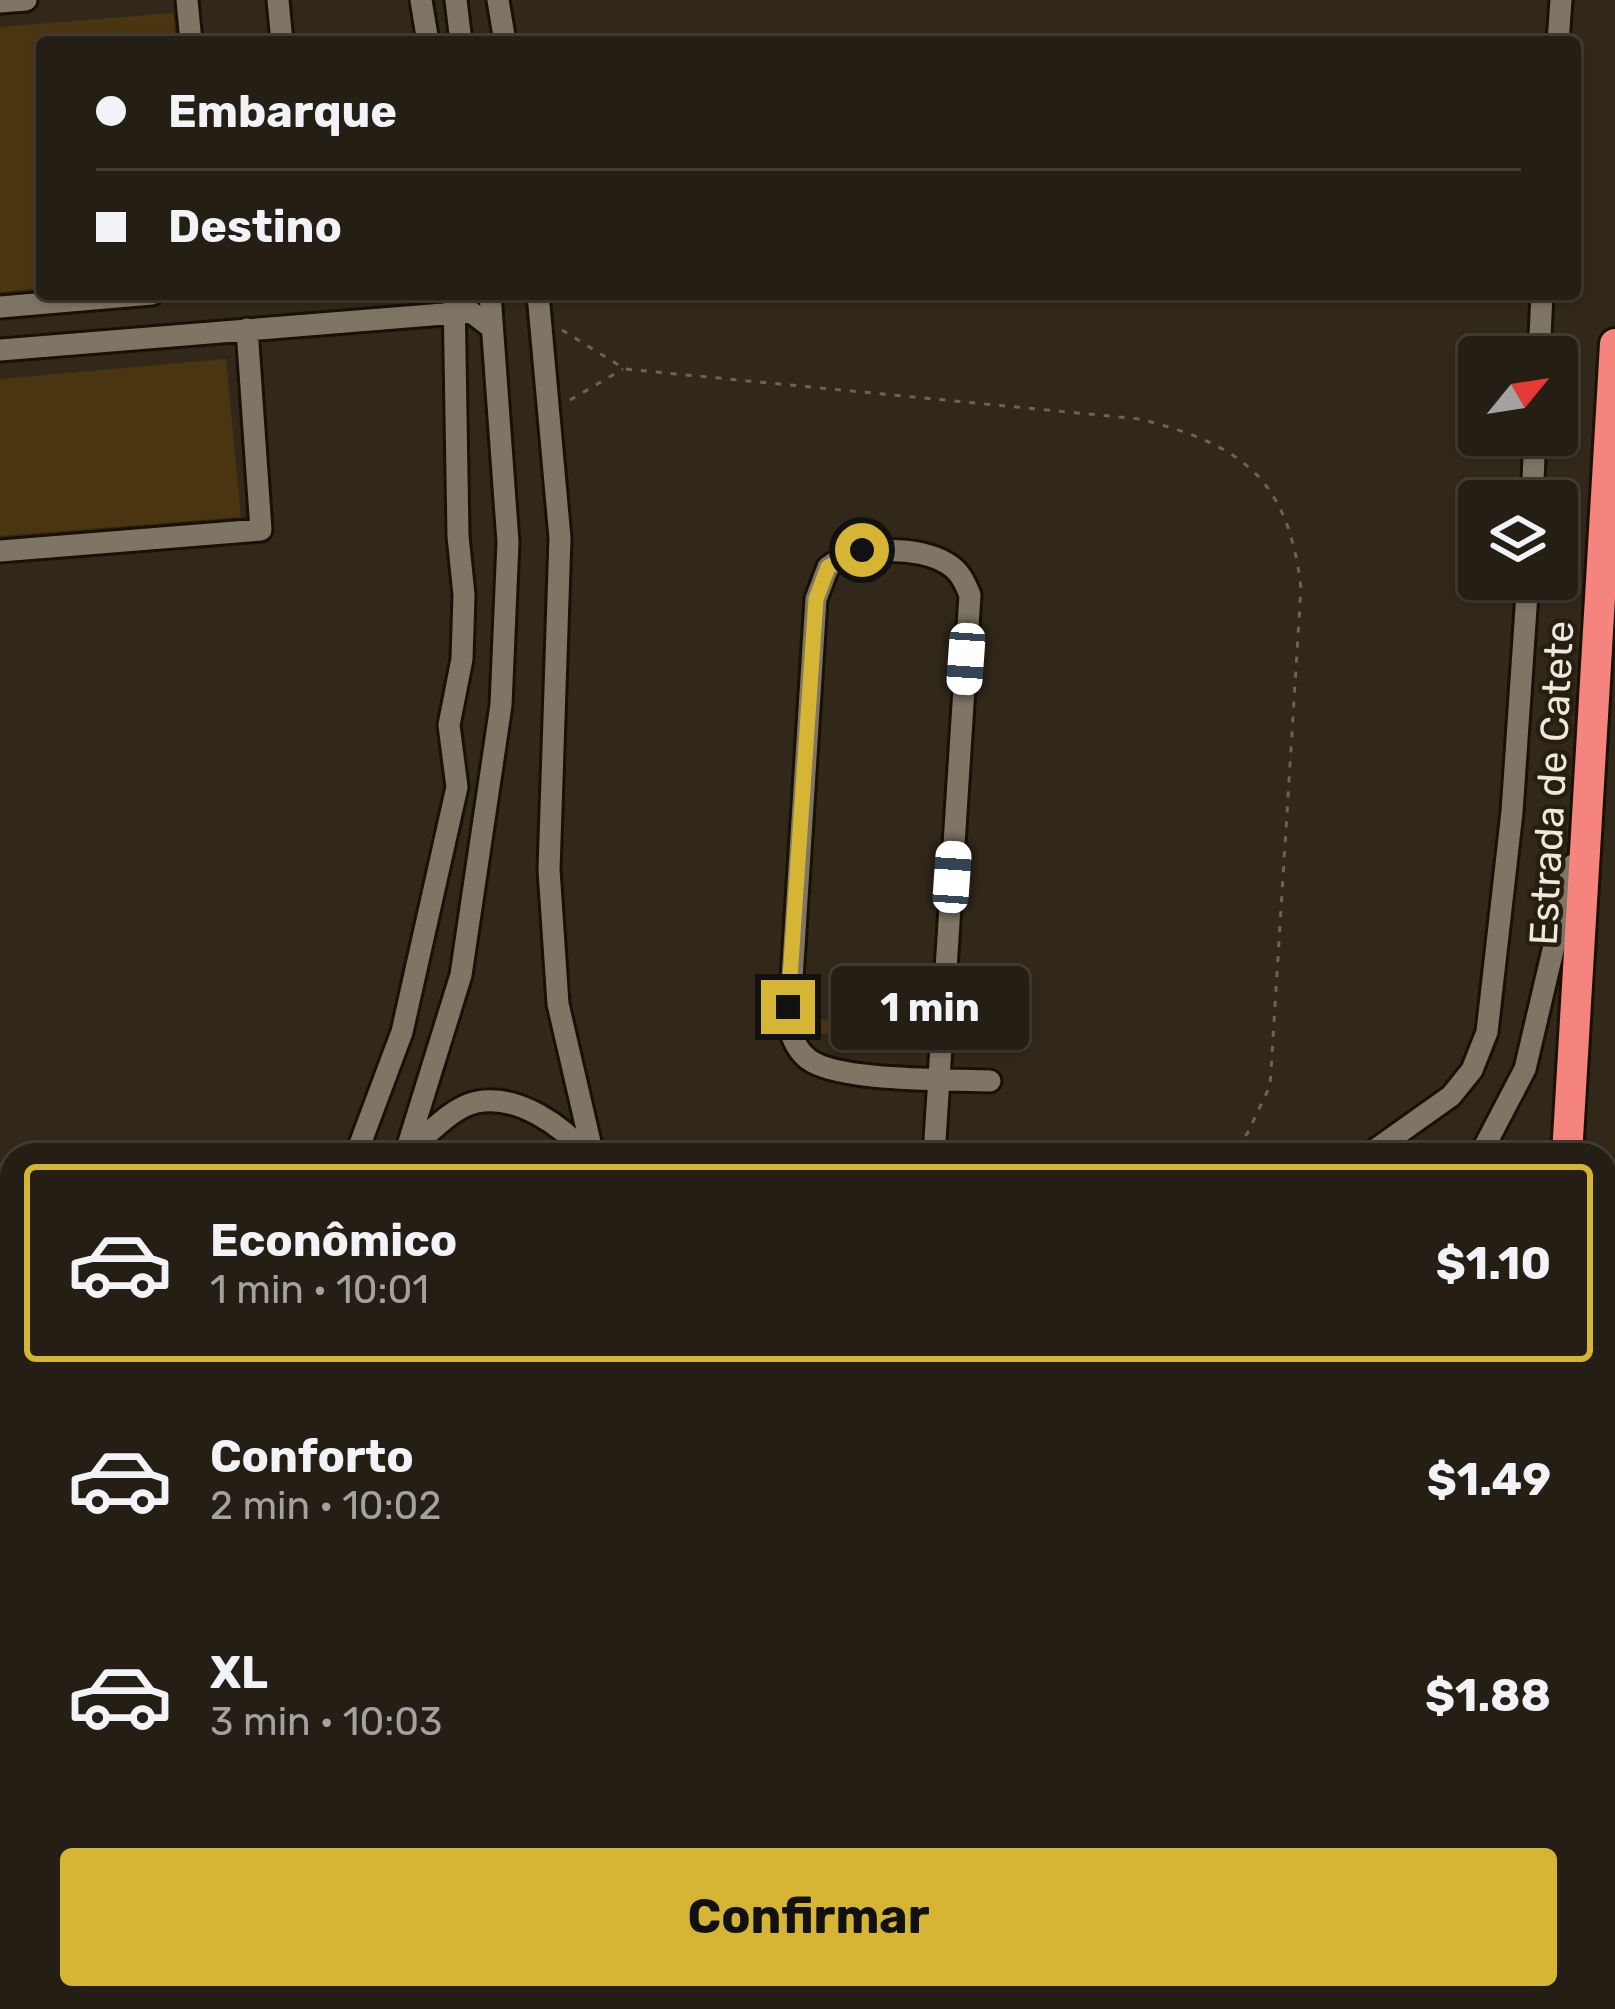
<!DOCTYPE html>
<html lang="pt">
<head>
<meta charset="utf-8">
<style>
  body { margin:0; font-family:Rubik,sans-serif; background:#2d271d; color:#f1f3f6; height:100vh; display:flex; flex-direction:column; font-size:45px; white-space:nowrap }
  * { box-sizing:border-box; margin:0 }
  p { font-size:39px; color:#a3a2a0 }
  .icon { flex:none; width:66px; height:66px; fill:none; stroke:currentColor; stroke-width:2; stroke-linecap:round; stroke-linejoin:round }
  .map { position:relative; flex:1; overflow:hidden }
  .details { position:absolute; left:0px; top:1143px; width:1617px; height:867px; display:flex; flex-direction:column; background:#251e14; border-radius:36px 36px 0 0; box-shadow:0 3px 9px #0004,0 0 0 3px #423c34 }
  .details>* { flex:none }
  .guide { position:absolute; left:36px; top:36px; width:1545px; height:264px; border-radius:12px; box-shadow:0 3px 9px #0004,0 0 0 3px #423c34; display:grid; align-content:center; height:264px; padding:0 60px; background:#251e14 }
  .needle { width:78px; rotate:60deg }
  .controls { position:absolute; left:1458px; top:336px; display:grid; gap:24px }
  .controls a { display:grid; place-items:center; width:120px; height:120px; border-radius:12px; background:#251e14; box-shadow:0 3px 9px #0004,0 0 0 3px #423c34; font-size:60px }
  .end { position:absolute; width:54px; height:54px; margin:-27px; border:15px solid #d6b534; background:#111; box-shadow:0 0 0 6px #111 }
  .from { border-radius:50% }
  .bubble { position:absolute; height:84px; border-radius:12px; background:#251e14; box-shadow:0 3px 9px #0004,0 0 0 3px #423c34; font-size:39px; font-weight:700; line-height:84px; text-align:center }
  .car { position:absolute; width:36px; height:72px; margin:-36px -18px; border-radius:15px; box-shadow:0 0 9px 3px #0007; background:linear-gradient(#fff 24%,#345 0 40%,#fff 0 76%,#345 0 86%,#fff 0) }
  .guide b { display:flex; align-items:center; gap:42px; height:114px; font-size:45px }
  .guide b+b { border-top:3px solid #423c34 }
  .guide i { width:30px; height:30px; background:#f1f3f6 }
  ul { padding:21px 0 0; list-style:none }
  li { display:flex; align-items:center; gap:36px; height:198px; margin:0 24px 18px; padding:0 36px; border:6px solid transparent; border-radius:12px }
  li div { flex:1 }
  li b { display:block; font-size:45px }
  li em { font-style:normal; font-weight:700 }
  li.current { border-color:#d6b534 }
  li>.icon { width:108px; height:108px; stroke-width:1.5 }
  .action { display:flex; gap:24px; margin-top:auto; padding:24px 60px }
  .action a { flex:1; height:138px; border-radius:12px; background:#d6b534; color:#111; font-size:48px; font-weight:700; line-height:138px; text-align:center }
  .map>svg:first-child { display:block }
</style>
</head>
<body>
<div class="map">
<svg width="1615" height="2009" viewBox="0 0 1615 2009">
  <rect width="100%" height="100%" fill="#31281a"/>
  <path fill="#493611" d="M173 13 176 42H42V288L0 292V27Z
    M226 359 241 517 0 536V379Z
    M814 1019 921 1026 920 1046 846 1042V1035L813 1033Z"/>
  <g fill="none" stroke-linecap="round" stroke-linejoin="round">
    <g stroke="#181104" stroke-width="27">
      <path id="minor" d="M187 0 191 42
        M278 0 282 42
        M421 0 428 42
        M456 0 461 42
        M498 0 505 42
        M0 2 26 0
        M1558 42 1561 0
        M538 294 560 538 549 870 558 1004 593 1155
        M0 307 152 294
        M0 350 456 313 471 312 492 328
        M1539 357 1542 294
        M1532 501 1535 435
        M0 551 261 530 247 329
        M406 1153C426 1137 451 1107 477 1102 518 1094 563 1126 587 1155
        M356 1155 402 1032 457 787 449 725 462 659 464 595 458 536 454 294
        M405 1155 461 975 501 705 508 542 490 294
        M934 1155 939 1078 970 595C965 583 960 571 948 564 919 545 855 546 828 567L816 599 789 1026C793 1040 797 1050 808 1059 838 1082 949 1079 990 1081
        M1368 1155 1451 1096 1472 1070 1487 1032 1512 812 1528 579
        M1480 1155 1525 1069 1573 865
        M0 1238 12 1239
        M0 1276H12
        M0 1315 12 1316
        M0 1378 12 1379
        M0 1497 12 1499
        M1605 1889 1615 1826
        M1605 1914H1615
        M155 2009V1998
        M769 2009V1998
        M1295 2009 1296 1998
        M1439 2009 1440 1998"/>
    </g>
    <g stroke="#181104" stroke-width="36">
      <path id="highway" d="M1567 1155 1615 344
        M1605 1510 1615 1357
        M1510 2009 1511 1998
        M1573 2009 1574 1998"/>
    </g>
    <path stroke="#6b6356" stroke-width="3" stroke-dasharray="6 9" stroke-linecap="butt" d="M562 330 625 369 1140 419C1242 445 1288 478 1301 588L1270 1086 1247 1134 1225 1155
      M570 400 623 369"/>
    <use href="#minor" stroke="#7f7564" stroke-width="21"/>
    <use href="#highway" stroke="#f4847d" stroke-width="30"/>
  </g>
  <g fill="none" stroke-linecap="round" stroke-linejoin="round">
    <path stroke="#d6b534" stroke-width="15" d="M788 1007 816 599 828 567 862 550"/>
  </g>
  <g text-anchor="middle" stroke-width="9" stroke-linejoin="round" paint-order="stroke">
    <g font-size="39" fill="#eee9df" stroke="#271e10">
      <text transform="translate(1551 783) rotate(-87)" y="14">Estrada de Catete</text>
    </g>
  </g>
</svg>
<div class="controls">
<a><svg class="needle" viewBox="-14 -14 28 28"><path d="M0-13l5 13h-10z" fill="#e53935"/><path d="M0 13l5-13h-10z" fill="#a3a2a0"/></svg></a>
<a><svg class="icon" aria-label="layers" viewBox="0 0 24 24"><path d="M12 4l9 5-9 5-9-5zM3 14l9 5 9-5"/></svg></a>
</div>
<i class="end from" style="left:862px;top:550px"></i>
<i class="end" style="left:788px;top:1007px"></i>
<div class="bubble" style="left:831px;top:966px;width:198px">1 min</div>
<i class="car" style="left:966px;top:659px;rotate:184deg"></i>
<i class="car" style="left:952px;top:877px;rotate:4deg"></i>
<div class="guide">
<b><i class="from"></i>Embarque</b>
<b><i></i>Destino</b>
</div>
<section class="details">
<ul>
<li class="current"><svg class="icon" aria-label="car" viewBox="0 0 24 24"><path d="M5 17H2v-5l4-1 3-4h7l3 4 3 1v5h-3M9 17h6M6 11h13"/><circle cx="7" cy="17" r="2"/><circle cx="17" cy="17" r="2"/></svg><div><b>Econômico</b><p>1 min · 10:01</p></div><em>$1.10</em></li>
<li><svg class="icon" aria-label="car" viewBox="0 0 24 24"><path d="M5 17H2v-5l4-1 3-4h7l3 4 3 1v5h-3M9 17h6M6 11h13"/><circle cx="7" cy="17" r="2"/><circle cx="17" cy="17" r="2"/></svg><div><b>Conforto</b><p>2 min · 10:02</p></div><em>$1.49</em></li>
<li><svg class="icon" aria-label="car" viewBox="0 0 24 24"><path d="M5 17H2v-5l4-1 3-4h7l3 4 3 1v5h-3M9 17h6M6 11h13"/><circle cx="7" cy="17" r="2"/><circle cx="17" cy="17" r="2"/></svg><div><b>XL</b><p>3 min · 10:03</p></div><em>$1.88</em></li>
</ul>
<div class="action"><a>Confirmar</a></div>
</section>
</div>
</body>
</html>
